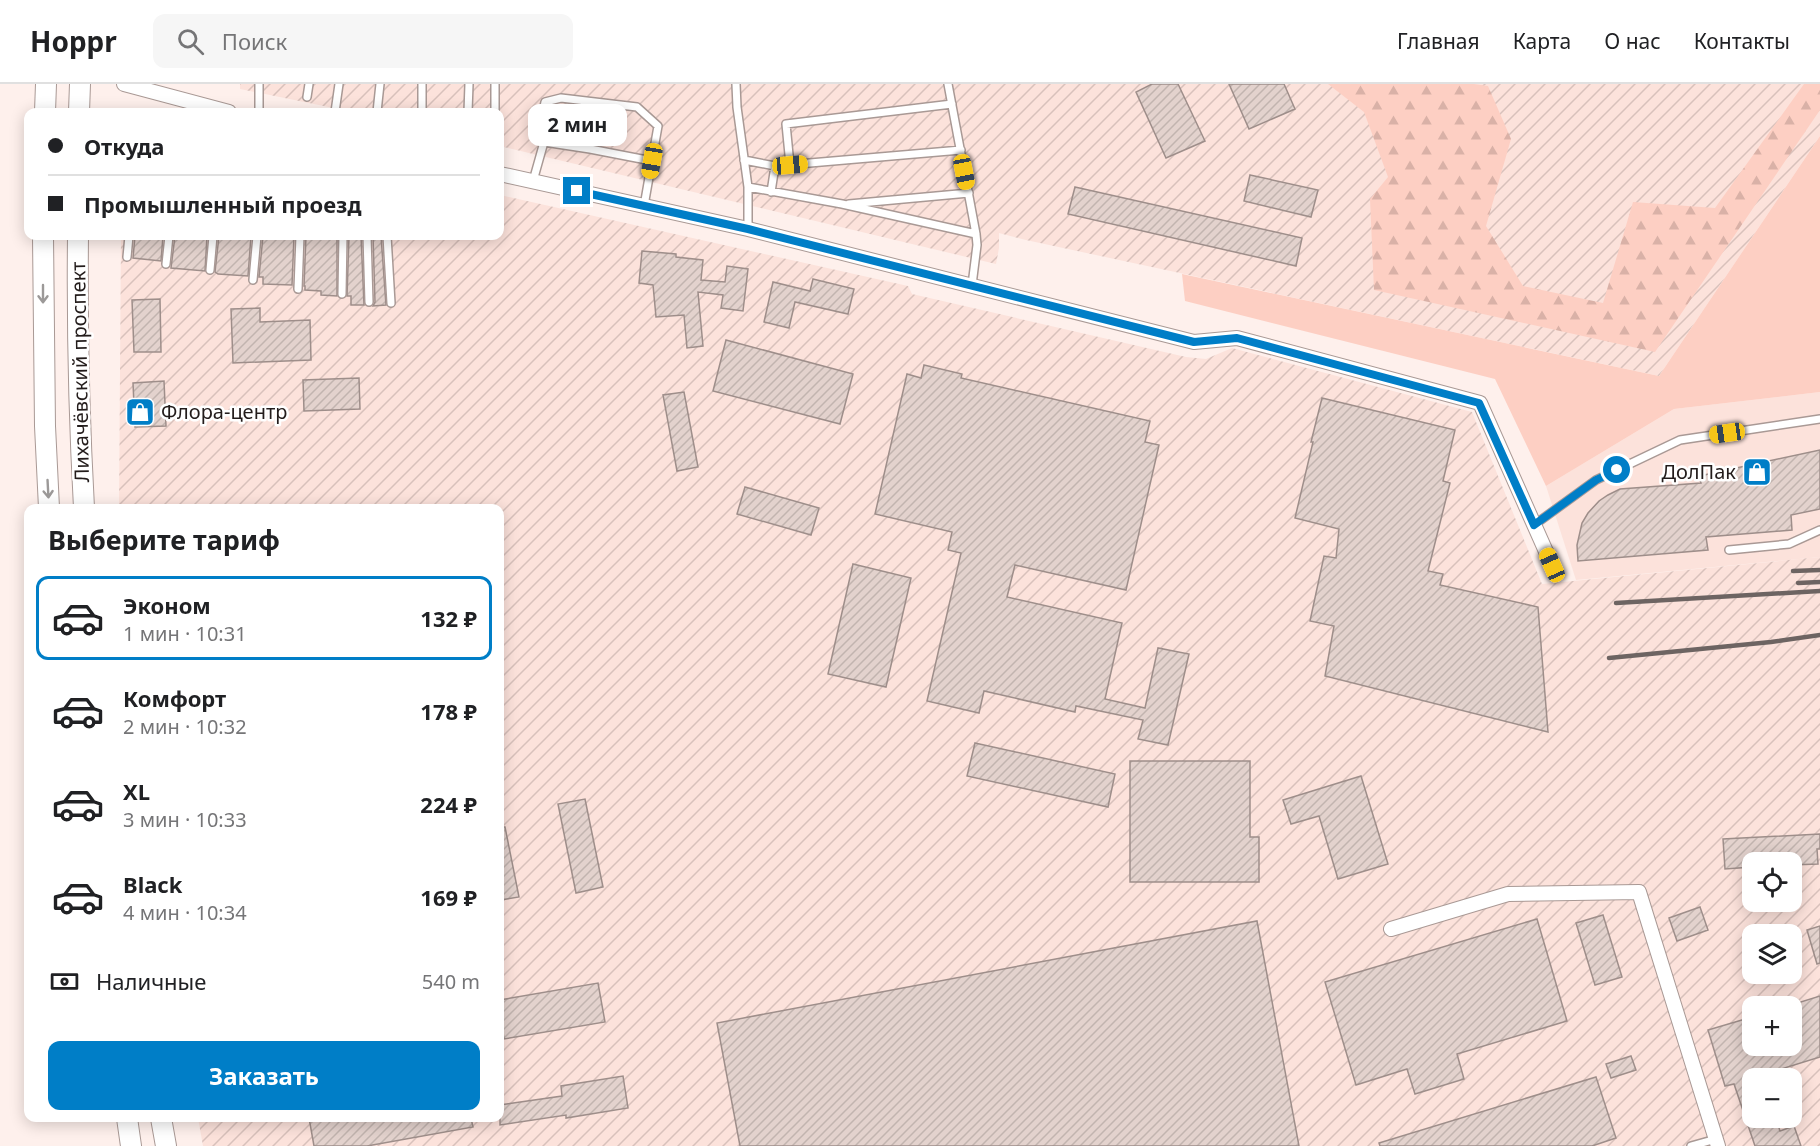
<!DOCTYPE html>
<html lang="ru">
<head>
<meta charset="utf-8">
<style>
  body { margin:0; font-family:"Noto Sans",sans-serif; background:#f6f6f6; color:#202124; height:100vh; display:flex; flex-direction:column; font-size:22px; white-space:nowrap }
  * { box-sizing:border-box; margin:0 }
  p { font-size:20px; color:#757577 }
  .icon { flex:none; width:33px; height:33px; fill:none; stroke:currentColor; stroke-width:2; stroke-linecap:round; stroke-linejoin:round }
  .map { position:relative; flex:1; overflow:hidden }
  .side { position:absolute; left:24px; top:420px; width:480px; height:618px; display:flex; flex-direction:column; background:#fff; border-radius:12px; box-shadow:0 3px 15px #0003 }
  .side>* { flex:none }
  .guide { position:absolute; left:24px; top:24px; width:480px; height:132px; border-radius:12px; box-shadow:0 3px 15px #0003; display:grid; align-content:center; height:132px; padding:0 24px; background:#fff }
  .controls { position:absolute; left:1742px; top:768px; display:grid; gap:12px }
  .controls a { display:grid; place-items:center; width:60px; height:60px; border-radius:12px; background:#fff; box-shadow:0 3px 15px #0003; font-size:30px }
  .end { position:absolute; width:27px; height:27px; margin:-14px; border:8px solid #007ec7; background:#fff; box-shadow:0 0 0 3px #fff }
  .from { border-radius:50% }
  .bubble { position:absolute; height:42px; border-radius:12px; background:#fff; box-shadow:0 3px 15px #0003; font-size:20px; font-weight:700; line-height:42px; text-align:center }
  .car { position:absolute; width:18px; height:36px; margin:-18px -9px; border-radius:8px; box-shadow:0 0 4px 2px #0007; background:linear-gradient(#f5c518 24%,#345 0 40%,#f5c518 0 76%,#345 0 86%,#f5c518 0) }
  .guide b { display:flex; align-items:center; gap:21px; height:57px; font-size:22px }
  .guide b+b { border-top:2px solid #e0e0e0 }
  .guide i { width:15px; height:15px; background:#202124 }
  ul { padding:0; list-style:none }
  li { display:flex; align-items:center; gap:18px; height:84px; margin:0 12px 9px; padding:0 12px; border:3px solid transparent; border-radius:12px }
  li div { flex:1 }
  li b { display:block; font-size:22px }
  li em { font-style:normal; font-weight:700 }
  li.selected { border-color:#007ec7 }
  li>.icon { width:54px; height:54px; stroke-width:1.5 }
  h2 { padding:0 24px; font-size:27px; line-height:72px }
  .pay { display:flex; align-items:center; gap:15px; height:66px; padding:0 24px; font-size:22px }
  .pay p { margin-inline-start:auto }
  .button { display:flex; gap:12px; margin-top:auto; padding:12px 24px }
  .button a { flex:1; height:69px; border-radius:12px; background:#007ec7; color:#fff; font-size:24px; font-weight:700; line-height:69px; text-align:center }
  header { display:flex; align-items:center; gap:36px; box-sizing:border-box; height:84px; padding:0 30px; background:#fff; border-bottom:2px solid #e0e0e0 }
  header strong { font-size:28px }
  nav { display:flex; gap:33px; margin-inline-start:auto; font-size:21px }
  .search { width:420px; height:54px; background:#f6f6f6; display:flex; align-items:center; gap:15px; box-sizing:border-box; padding:0 21px; border-radius:12px; color:#757577; font-size:22px }
  .map>svg:first-child { display:block }
</style>
</head>
<body>
<header>
<strong>Hoppr</strong>
<div class="search"><svg class="icon" aria-label="search" viewBox="0 0 24 24"><circle cx="10" cy="10" r="6"/><path d="M15 15l6 6"/></svg>Поиск</div>
<nav><a>Главная</a><a>Карта</a><a>О нас</a><a>Контакты</a></nav>
</header>
<div class="map">
<svg width="1820" height="1062" viewBox="0 0 1820 1062">
  <defs>
    <pattern id="industrial-furrows" width="10" height="10" patternUnits="userSpaceOnUse" patternTransform="scale(1.5)"><rect width="10" height="10" fill="#fce2db"/><path d="M-1 1l2-2M0 10L10 0M9 11l2-2" fill="none" stroke="#d8c1bb"/></pattern>
    <pattern id="forest-firs" width="22" height="20" patternUnits="userSpaceOnUse" patternTransform="scale(1.5)"><rect width="22" height="20" fill="#fdcfc3"/><path d="M5 1l3.5 6h-7zM16 11l3.5 6h-7z" fill="#d9b1a7"/></pattern>
    <pattern id="building-hatch" width="6" height="6" patternUnits="userSpaceOnUse" patternTransform="scale(1.5)"><rect width="6" height="6" fill="#e3d2cd"/><path d="M-1 1l2-2M0 6l6-6M5 7l2-2" fill="none" stroke="#c2b4af"/></pattern>
  </defs>
  <rect width="100%" height="100%" fill="#fef0ec"/>
  <path fill="#fce2db" d="M1820 308V473L1576 496 1546 402 1674 325Z"/>
  <path fill="url(#industrial-furrows)" fill-rule="evenodd" d="M240 0H1820V52L1659 292 1026 156 999 149V164L996 180 500 62V28H353L240 5Z
    M500 111 908 202 912 210 1186 273 1206 275 1232 264 1472 328 1542 500 1820 473V1062H203L198 1034H500V424H119L121 152H500ZM1752 778H1791V818H1752ZM1752 850H1791V890H1752ZM1752 922H1791V962H1752ZM1752 994H1791V1034H1752Z"/>
  <path fill="#fdcfc3" d="M1820 52V308L1674 325 1546 402 1495 295 1185 217 1182 190 1659 292Z"/>
  <path fill="url(#forest-firs)" d="M1328 0H1474L1488 2 1511 55 1486 142 1523 202 1603 219 1633 118 1715 124 1804 0H1820V26L1655 268 1374 206 1370 115 1388 93 1364 28Z"/>
  <path fill="url(#building-hatch)" stroke="#9e8e8a" stroke-width="1.5" d="M1152 0H1178L1205 57 1166 74 1136 8Z
    M1229 0H1284L1295 25 1249 45Z
    M1250 91 1318 106 1311 133 1244 117Z
    M1075 103 1302 154 1296 182 1068 130Z
    M135 152H163L161 177 133 174Z
    M175 152H207L205 187 171 184Z
    M219 152H251L248 192 218 190 215 188Z
    M263 152H294L292 201 263 200V193H259Z
    M306 152H337V212L321 211V207L305 206V202H304Z
    M349 152H361L364 221H351V212H347Z
    M373 152H381L386 221 373 222 375 218Z
    M642 167 676 170V173L703 176 701 196 725 198 727 182 748 185 743 227 721 224 723 211 698 208 703 262 687 264 684 231 656 233 653 201 639 199Z
    M813 195 854 205 848 230 795 218 789 244 764 238 773 198 810 207Z
    M160 215 161 268H134L132 216Z
    M260 224V238L310 236 311 276 233 279 231 225Z
    M726 256 853 290 840 340 713 307Z
    M924 281 962 290 961 294 1150 337 1145 358 1159 361 1126 506 1015 481 1007 513 1122 539 1105 615 1145 624 1158 564 1189 570 1168 661 1138 655 1143 636 1076 622 1075 628 984 607 979 629 927 617 961 469 948 466 952 448 875 430 907 290 921 294Z
    M359 294 360 325 304 327 303 296Z
    M164 297 166 342 135 343 133 299Z
    M684 308 698 383 677 387 663 311Z
    M1322 314 1455 346 1443 397 1450 399 1428 487 1443 490 1440 501 1538 523 1548 648 1325 592 1334 542 1310 537 1324 472 1336 474 1339 445 1295 434 1313 358H1311Z
    M1820 366V425L1791 431 1792 446 1706 453 1708 466 1578 477 1577 461 1582 439 1588 429 1599 417 1608 411 1620 405 1701 399 1699 392Z
    M745 403 819 424 811 451 737 430Z
    M853 480 911 494 886 603 828 590Z
    M975 659 1115 690 1108 723 967 692Z
    M1130 677H1250V753H1259V798H1130Z
    M1361 692 1388 780 1338 795 1319 732 1291 740 1283 716Z
    M585 715 603 803 576 809 558 720Z
    M500 743H505L519 813 500 816Z
    M1820 750V765H1817L1818 780 1791 781V778H1752V783L1725 785 1723 755Z
    M1700 823 1708 846 1677 857 1669 834Z
    M1603 831 1622 893 1595 901 1576 839Z
    M1537 835 1567 937 1457 970 1464 995 1415 1010 1407 985 1356 1001 1325 898Z
    M1257 837 1299 1062H740L717 939Z
    M1820 842V879L1817 880 1807 846Z
    M598 899 605 938 504 955 500 928V916Z
    M1820 912V973L1752 994V1034H1776L1780 1047 1794 1042 1801 1062H1755L1734 1000 1725 1002 1708 946 1752 933V962H1791V921Z
    M1631 972 1636 986 1611 994 1606 980Z
    M623 992 628 1024 566 1034V1031L500 1041V1021L562 1012 561 1002Z
    M1596 993 1616 1054 1592 1062H1380L1379 1059Z
    M309 1034H471L473 1043 367 1062H314Z"/>
  <g fill="none" stroke-linecap="round" stroke-linejoin="round">
    <g stroke="#a99995" stroke-width="10">
      <path id="lane" d="M259 0V28
        M736 0 737 23 748 103V145
        M948 0 976 150 977 161 972 201
        M307 13 309 0
        M335 28 339 0
        M377 28 380 0
        M422 28V0
        M468 28 469 0
        M495 28V0
        M544 58 590 65 652 77
        M744 76 775 82 961 66
        M790 81 786 40 952 20
        M533 97 544 58 541 36 545 18 561 14 637 23 658 42 644 122
        M748 103 842 120 976 150
        M771 108 775 82
        M849 120 969 109
        M367 152 369 218
        M387 152 391 219
        M127 173 129 152
        M166 180 169 152
        M210 186 213 152
        M253 196 257 152
        M298 205 300 152
        M342 210 343 152
        M1534 441 1596 396 1680 356 1820 335
        M1729 466 1789 460 1820 446
        M1691 1062 1716 1055"/>
    </g>
    <g stroke="#a99995" stroke-width="16">
      <path id="street" d="M124 0 229 28
        M500 90 748 145 1194 258 1237 254 1480 319 1552 481
        M1391 845 1508 810 1639 808 1718 1062"/>
    </g>
    <g stroke="#a99995" stroke-width="22">
      <path id="secondary" d="M45 28 46 0
        M79 28 80 0
        M43 152 45 342 49 424
        M78 152C77 243 79 333 84 424
        M127 1034 131 1062
        M161 1034 166 1062"/>
    </g>
    <use href="#lane" stroke="#fff" stroke-width="7"/>
    <use href="#street" stroke="#fff" stroke-width="14"/>
    <use href="#secondary" stroke="#fff" stroke-width="20"/>
    <path stroke="#6d6462" stroke-width="4.5" d="M1793 487 1820 486
      M1798 499 1820 498
      M1616 519 1820 507
      M1609 574 1771 558 1820 551"/>
  </g>
  <defs><path id="oneway-shaft" d="M-6 0H5M1.5-3L5.5 0L1.5 3" fill="none" stroke-width="1.6" stroke-linecap="round" stroke-linejoin="round" transform="scale(1.5)"/></defs>
  <g stroke="#9c9998">
    <use href="#oneway-shaft" transform="translate(43 210) rotate(90)"/>
    <use href="#oneway-shaft" transform="translate(48 405) rotate(87)"/>
  </g>
  <g fill="none" stroke-linecap="round" stroke-linejoin="round">
    <path stroke="#007ec7" stroke-width="8" d="M577 107 748 145 1194 258 1237 254 1479 319 1534 441 1596 396 1617 386"/>
  </g>
  <defs>
    <g id="shop-square" transform="scale(1.5)"><rect x="-9" y="-9" width="18" height="18" rx="4" fill="#007ec7" stroke="#fff"/><path d="M-5-2.5h2.3a2.7 3.5 0 0 1 5.4 0H5L5.5 6h-11ZM-1.5-2.5h3a1.5 2.3 0 0 0-3 0Z" fill="#fff"/></g>
  </defs>
  <g fill-rule="evenodd">
    <use href="#shop-square" x="140" y="328"/>
    <use href="#shop-square" x="1757" y="388"/>
  </g>
  <g text-anchor="middle" stroke-width="5" stroke-linejoin="round" paint-order="stroke">
    <g font-size="20" fill="#231c1b" stroke="#fff">
      <text transform="translate(80 288) rotate(-91)" y="7">Лихачёвский проспект</text>
    </g>
    <g font-size="20" fill="#231c1b" stroke="#fff" text-anchor="start">
      <text x="161" y="335">Флора-центр</text>
      <text x="1736" y="395" text-anchor="end">ДолПак</text>
    </g>
  </g>
</svg>
<div class="controls">
<a><svg class="icon" aria-label="locate" viewBox="0 0 24 24"><circle cx="12" cy="12" r="6"/><path d="M12 2v4M12 18v4M2 12h4M18 12h4"/></svg></a>
<a><svg class="icon" aria-label="layers" viewBox="0 0 24 24"><path d="M12 4l9 5-9 5-9-5zM3 14l9 5 9-5"/></svg></a>
<a>+</a>
<a>−</a>
</div>
<i class="end from" style="left:1617px;top:386px"></i>
<i class="end" style="left:577px;top:107px"></i>
<div class="bubble" style="left:528px;top:20px;width:99px">2 мин</div>
<i class="car" style="left:652px;top:77px;rotate:190deg"></i>
<i class="car" style="left:790px;top:81px;rotate:85deg"></i>
<i class="car" style="left:964px;top:88px;rotate:169deg"></i>
<i class="car" style="left:1727px;top:349px;rotate:262deg"></i>
<i class="car" style="left:1552px;top:481px;rotate:336deg"></i>
<div class="guide">
<b><i class="from"></i>Откуда</b>
<b><i></i>Промышленный проезд</b>
</div>
<section class="side">
<h2>Выберите тариф</h2>
<ul>
<li class="selected"><svg class="icon" aria-label="car" viewBox="0 0 24 24"><path d="M5 17H2v-5l4-1 3-4h7l3 4 3 1v5h-3M9 17h6M6 11h13"/><circle cx="7" cy="17" r="2"/><circle cx="17" cy="17" r="2"/></svg><div><b>Эконом</b><p>1 мин · 10:31</p></div><em>132 ₽</em></li>
<li><svg class="icon" aria-label="car" viewBox="0 0 24 24"><path d="M5 17H2v-5l4-1 3-4h7l3 4 3 1v5h-3M9 17h6M6 11h13"/><circle cx="7" cy="17" r="2"/><circle cx="17" cy="17" r="2"/></svg><div><b>Комфорт</b><p>2 мин · 10:32</p></div><em>178 ₽</em></li>
<li><svg class="icon" aria-label="car" viewBox="0 0 24 24"><path d="M5 17H2v-5l4-1 3-4h7l3 4 3 1v5h-3M9 17h6M6 11h13"/><circle cx="7" cy="17" r="2"/><circle cx="17" cy="17" r="2"/></svg><div><b>XL</b><p>3 мин · 10:33</p></div><em>224 ₽</em></li>
<li><svg class="icon" aria-label="car" viewBox="0 0 24 24"><path d="M5 17H2v-5l4-1 3-4h7l3 4 3 1v5h-3M9 17h6M6 11h13"/><circle cx="7" cy="17" r="2"/><circle cx="17" cy="17" r="2"/></svg><div><b>Black</b><p>4 мин · 10:34</p></div><em>169 ₽</em></li>
</ul>
<div class="pay"><svg class="icon" aria-label="cash" viewBox="0 0 24 24"><path d="M3 7h18v10H3z"/><circle cx="12" cy="12" r="2"/></svg>Наличные<p>540 m</p></div>
<div class="button"><a>Заказать</a></div>
</section>
</div>
</body>
</html>
